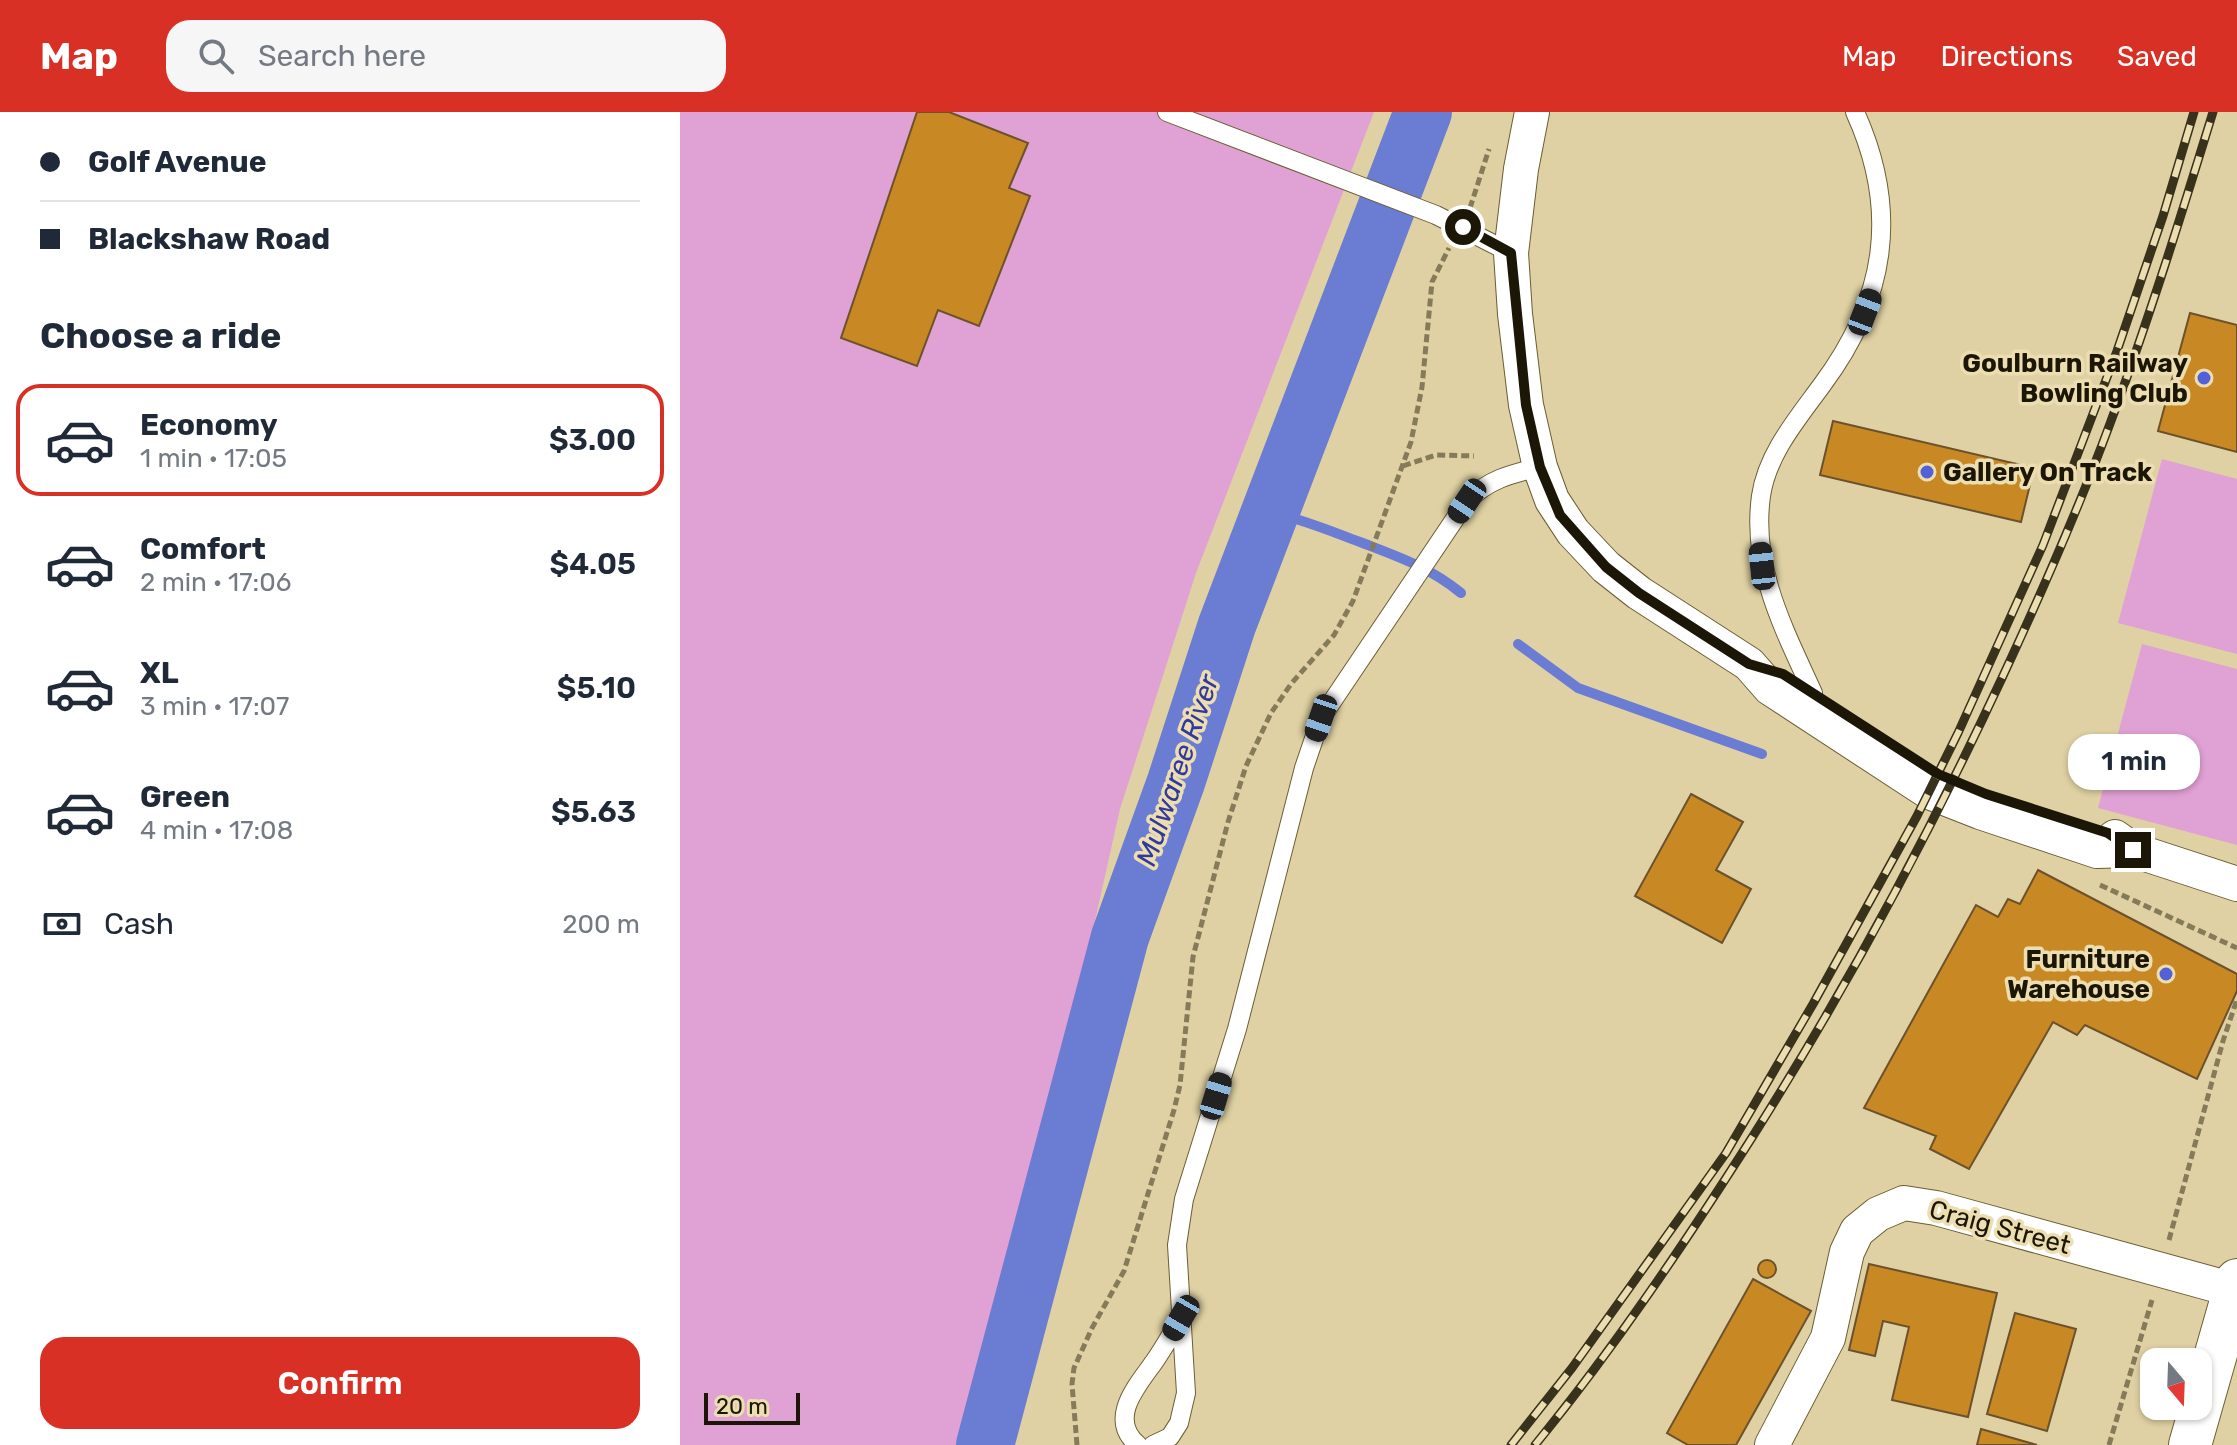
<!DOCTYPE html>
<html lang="en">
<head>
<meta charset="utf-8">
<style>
  body { margin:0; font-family:Rubik,sans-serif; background:#f6f6f7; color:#1f2937; height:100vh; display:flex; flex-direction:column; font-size:30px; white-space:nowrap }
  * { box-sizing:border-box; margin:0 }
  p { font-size:26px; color:#747a83 }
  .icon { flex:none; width:44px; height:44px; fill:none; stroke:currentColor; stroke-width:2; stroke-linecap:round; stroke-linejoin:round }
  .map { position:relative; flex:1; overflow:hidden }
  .side { display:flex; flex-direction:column; background:#fff; width:680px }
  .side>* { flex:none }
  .top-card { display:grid; align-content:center; height:176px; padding:0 40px; background:#fff }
  .needle { width:52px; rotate:161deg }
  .tools { position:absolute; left:1460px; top:1236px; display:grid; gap:16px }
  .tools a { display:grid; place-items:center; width:72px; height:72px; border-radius:16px; background:#fff; box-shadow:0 2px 6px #0004; font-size:40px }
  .scale { position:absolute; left:24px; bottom:20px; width:96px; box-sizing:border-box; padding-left:8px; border:4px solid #1b1605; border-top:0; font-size:22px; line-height:28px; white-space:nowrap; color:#1b1605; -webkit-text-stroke:6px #ecdeb0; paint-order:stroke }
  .end { position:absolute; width:36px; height:36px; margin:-18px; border:10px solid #1b1605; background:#fff; box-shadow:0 0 0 4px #fff }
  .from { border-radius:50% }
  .bubble { position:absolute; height:56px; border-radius:24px; background:#fff; box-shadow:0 2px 6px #0004; font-size:26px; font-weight:600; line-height:56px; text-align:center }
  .car { position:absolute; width:24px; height:48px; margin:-24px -12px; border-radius:10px; box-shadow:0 0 6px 2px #0007; background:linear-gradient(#222 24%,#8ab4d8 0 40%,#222 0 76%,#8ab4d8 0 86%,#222 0) }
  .top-card b { display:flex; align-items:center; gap:28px; height:76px; font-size:30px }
  .top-card b+b { border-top:2px solid #e0e1e3 }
  .top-card i { width:20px; height:20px; background:#1f2937 }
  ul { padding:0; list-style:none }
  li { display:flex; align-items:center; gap:24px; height:112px; margin:0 16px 12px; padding:0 24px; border:4px solid transparent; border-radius:24px }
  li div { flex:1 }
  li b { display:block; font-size:30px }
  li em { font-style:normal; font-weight:600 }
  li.active { border-color:#d93025 }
  li>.icon { width:72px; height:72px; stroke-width:1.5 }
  h2 { padding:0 40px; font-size:36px; line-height:96px }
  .pay { display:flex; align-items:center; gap:20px; height:88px; padding:0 40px; font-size:30px }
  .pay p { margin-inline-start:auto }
  .action { display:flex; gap:16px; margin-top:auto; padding:16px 40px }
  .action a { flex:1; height:92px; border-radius:24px; background:#d93025; color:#fff; font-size:32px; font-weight:600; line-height:92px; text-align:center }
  header { display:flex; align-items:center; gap:48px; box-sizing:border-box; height:112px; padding:0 40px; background:#d93025; color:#fff }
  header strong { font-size:38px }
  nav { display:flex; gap:44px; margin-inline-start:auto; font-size:28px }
  .search { width:560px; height:72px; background:#f6f6f7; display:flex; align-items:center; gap:20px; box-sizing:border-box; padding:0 28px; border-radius:24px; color:#747a83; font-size:30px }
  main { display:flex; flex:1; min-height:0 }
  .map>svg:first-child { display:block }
</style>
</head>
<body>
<header>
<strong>Map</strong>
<div class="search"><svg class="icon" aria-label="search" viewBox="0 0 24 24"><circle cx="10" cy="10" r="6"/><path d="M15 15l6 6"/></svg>Search here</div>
<nav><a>Map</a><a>Directions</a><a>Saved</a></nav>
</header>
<main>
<section class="side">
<div class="top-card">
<b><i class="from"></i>Golf Avenue</b>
<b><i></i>Blackshaw Road</b>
</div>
<h2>Choose a ride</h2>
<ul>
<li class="active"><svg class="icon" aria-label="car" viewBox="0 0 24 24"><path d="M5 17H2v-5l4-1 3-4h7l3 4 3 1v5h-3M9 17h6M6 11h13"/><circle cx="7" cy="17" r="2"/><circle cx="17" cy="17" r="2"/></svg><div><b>Economy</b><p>1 min · 17:05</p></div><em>$3.00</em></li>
<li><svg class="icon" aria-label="car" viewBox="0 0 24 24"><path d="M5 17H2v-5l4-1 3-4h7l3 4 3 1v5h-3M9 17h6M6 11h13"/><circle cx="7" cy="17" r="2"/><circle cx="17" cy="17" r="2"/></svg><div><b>Comfort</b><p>2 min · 17:06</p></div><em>$4.05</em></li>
<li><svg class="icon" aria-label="car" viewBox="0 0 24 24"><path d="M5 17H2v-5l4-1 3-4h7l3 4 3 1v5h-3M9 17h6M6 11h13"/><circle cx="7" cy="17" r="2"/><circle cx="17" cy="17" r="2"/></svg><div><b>XL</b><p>3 min · 17:07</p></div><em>$5.10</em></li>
<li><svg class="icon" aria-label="car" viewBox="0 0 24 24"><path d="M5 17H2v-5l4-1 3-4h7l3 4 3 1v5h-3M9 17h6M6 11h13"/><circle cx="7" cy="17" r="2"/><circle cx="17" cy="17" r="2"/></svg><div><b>Green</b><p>4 min · 17:08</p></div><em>$5.63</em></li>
</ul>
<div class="pay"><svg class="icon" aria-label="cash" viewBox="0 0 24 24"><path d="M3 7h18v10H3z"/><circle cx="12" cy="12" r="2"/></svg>Cash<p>200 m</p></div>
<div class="action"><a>Confirm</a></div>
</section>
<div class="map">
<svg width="1557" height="1333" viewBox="0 0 1557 1333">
  <rect width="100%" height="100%" fill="#dfd1a3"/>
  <path fill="#e0a1d4" d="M0 0H694L516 461 440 697 373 996 288 1333H0Z
    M1482 347 1557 367V542L1438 511Z
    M1462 532 1557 557V733L1418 696Z"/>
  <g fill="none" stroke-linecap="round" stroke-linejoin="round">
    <path stroke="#6b7cd3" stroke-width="10" d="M590 400C622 407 650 419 680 430 719 445 749 455 781 481
      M838 532 898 576 1082 642"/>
    <path stroke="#6b7cd3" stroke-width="58" d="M305 1333 440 825 496 670 547 513 743 0"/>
  </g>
  <path fill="#c88925" stroke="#6c512d" stroke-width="2" d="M237 0H269L348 31 329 76 350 84 299 214 258 198 237 254 161 226Z
    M1510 201 1557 213V340L1478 319Z
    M1153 309 1354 356 1341 410 1140 363Z
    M1011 682 1063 710 1036 758 1071 777 1042 831 955 784Z
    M1358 758 1557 862V879L1517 967 1405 913 1397 923 1373 910 1289 1057 1250 1037 1256 1024 1184 996 1296 793 1318 805 1328 787 1340 792Z
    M1078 1157a9 9 0 1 1 18 0a9 9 0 1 1-18 0Z
    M1189 1152 1317 1181 1288 1305 1212 1288 1229 1215 1203 1209 1195 1244 1169 1238Z
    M1073 1167 1131 1199 1056 1333H1008L987 1321Z
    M1335 1201 1396 1217 1367 1319 1307 1302Z
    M1301 1317 1357 1333H1297Z"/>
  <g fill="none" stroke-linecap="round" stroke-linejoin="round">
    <g stroke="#6b5e34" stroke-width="20">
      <path id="service" d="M487 0 756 103 831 141
        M1133 581C1104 517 1071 456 1081 384 1087 342 1118 306 1142 273 1206 187 1220 99 1175 0
        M458 1333C427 1307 457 1274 474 1250 484 1236 492 1221 501 1206
        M473 1333 490 1325 499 1311 506 1281 497 1133 504 1087 557 917 624 656 641 606 787 389C809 367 831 362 860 355"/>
    </g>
    <g stroke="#6b5e34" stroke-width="36">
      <path id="minor" d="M852 0 841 57 831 141 835 202 846 293 860 355 872 388 893 420 926 455 959 481 1069 552 1090 576 1249 680 1300 700 1417 739 1453 738
        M1435 725 1453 738 1557 772
        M1092 1333 1148 1226 1167 1140 1177 1119 1198 1102 1224 1091 1256 1096 1554 1178"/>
    </g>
    <g stroke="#6b5e34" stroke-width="44">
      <path id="tertiary" d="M1510 1333 1557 1168"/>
    </g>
    <path stroke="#857b5a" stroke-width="5" stroke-dasharray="8 4" stroke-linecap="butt" d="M790 96 809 37
      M723 354 756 343 794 344
      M1420 773 1557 836
      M1489 1128 1543 929 1557 887
      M397 1333 392 1272 394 1256 412 1216 444 1159 494 998 500 973 513 845 548 710 566 654 591 601 611 572 654 523 673 489 731 330 742 275 752 170 769 136
      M1429 1333 1472 1188"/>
    <use href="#service" stroke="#fff" stroke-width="18"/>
    <use href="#minor" stroke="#fff" stroke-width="34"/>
    <use href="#tertiary" stroke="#fff" stroke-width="42"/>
    <g stroke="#38321c" stroke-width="9">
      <path id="rail" d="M831 1333 892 1256 1046 1041 1133 892 1237 704 1278 621 1363 433 1437 239 1483 104 1514 0
        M855 1333C935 1235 1005 1131 1073 1024 1166 877 1248 725 1322 566 1361 482 1399 396 1431 309 1469 207 1501 104 1533 0"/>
    </g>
    <use href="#rail" stroke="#ecdeb0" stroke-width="6" stroke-dasharray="18" stroke-linecap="butt"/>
  </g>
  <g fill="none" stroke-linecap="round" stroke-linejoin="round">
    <path stroke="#1b1605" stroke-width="10" d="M783 115 831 141 846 293 860 355 880 403 926 455 959 481 1069 552 1103 562 1258 662 1306 682 1428 721 1453 738"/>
  </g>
  <g fill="#5261d7" stroke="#ecdeb0" stroke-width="3">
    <circle cx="1524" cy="266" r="8"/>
    <circle cx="1247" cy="360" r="8"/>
    <circle cx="1486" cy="862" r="8"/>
  </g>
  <g text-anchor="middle" stroke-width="7" stroke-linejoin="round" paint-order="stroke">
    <g font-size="26" font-weight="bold" fill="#1b1605" stroke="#ecdeb0" text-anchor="end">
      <text x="1508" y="260">Goulburn Railway<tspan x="1508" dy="30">Bowling Club</tspan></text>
      <text x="1263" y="369" text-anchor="start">Gallery On Track</text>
      <text x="1470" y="856">Furniture<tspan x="1470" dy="30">Warehouse</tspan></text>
    </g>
    <g font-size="26" fill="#1b1605" stroke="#ecdeb0">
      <text transform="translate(1320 1115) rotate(15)" y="9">Craig Street</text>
    </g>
    <g font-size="28" font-style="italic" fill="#31389e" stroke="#ecdeb0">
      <text transform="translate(497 658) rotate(-71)" y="10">Mulwaree River</text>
    </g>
  </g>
</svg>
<div class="tools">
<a><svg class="needle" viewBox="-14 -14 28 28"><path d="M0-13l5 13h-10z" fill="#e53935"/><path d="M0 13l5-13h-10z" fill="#747a83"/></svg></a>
</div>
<div class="scale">20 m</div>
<i class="end from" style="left:783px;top:115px"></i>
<i class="end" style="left:1453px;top:738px"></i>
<div class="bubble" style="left:1388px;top:622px;width:132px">1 min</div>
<i class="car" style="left:1185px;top:200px;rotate:21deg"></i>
<i class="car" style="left:787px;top:389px;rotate:214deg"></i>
<i class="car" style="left:1082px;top:454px;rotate:354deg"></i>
<i class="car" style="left:641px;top:606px;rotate:199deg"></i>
<i class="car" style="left:536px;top:984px;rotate:17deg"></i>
<i class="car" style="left:501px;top:1206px;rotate:210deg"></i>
</div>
</main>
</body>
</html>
